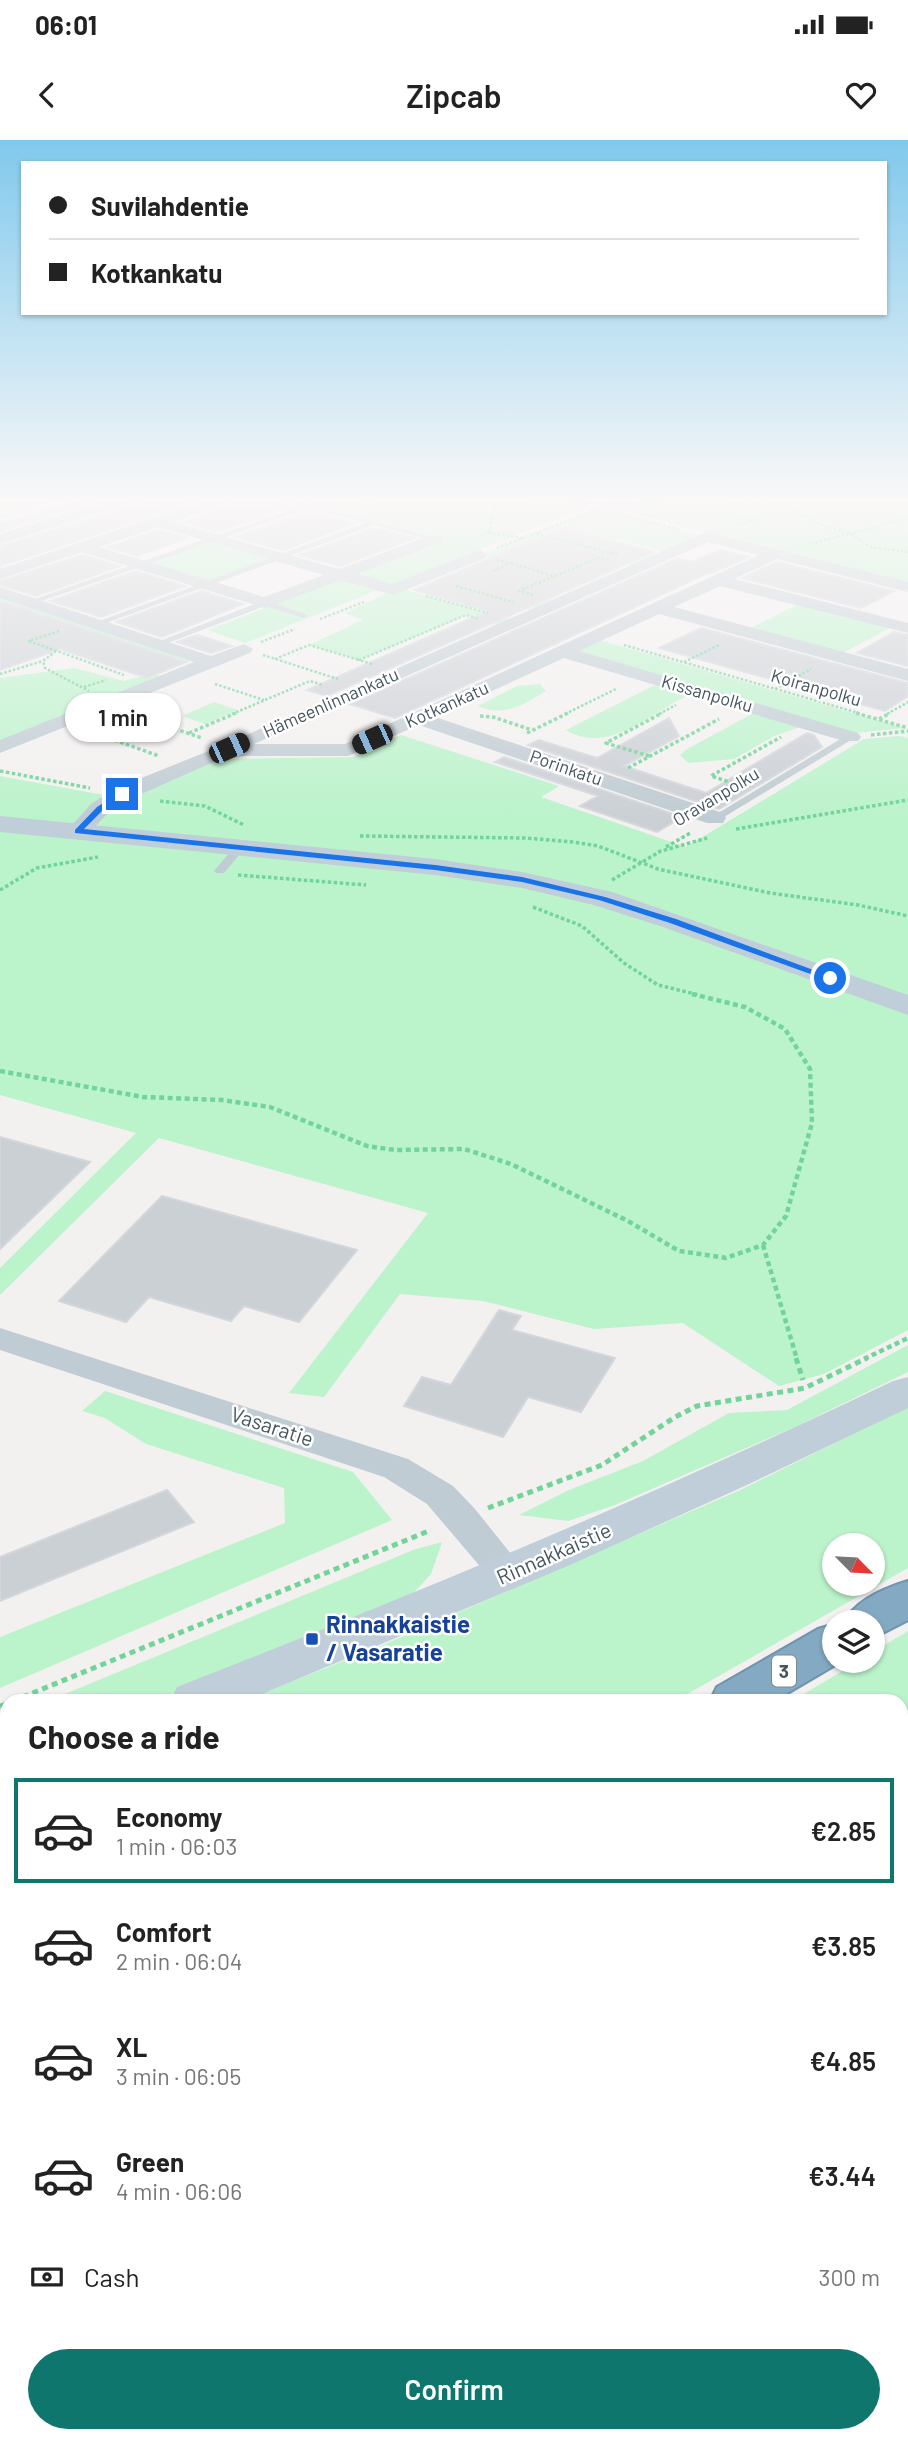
<!DOCTYPE html>
<html lang="en">
<head>
<meta charset="utf-8">
<style>
  body { margin:0; font-family:Barlow,sans-serif; background:#f2f2f2; color:#222; height:100vh; display:flex; flex-direction:column; font-size:26px; white-space:nowrap }
  * { box-sizing:border-box; margin:0 }
  p { font-size:23px; color:#767676 }
  .icon { flex:none; width:38px; height:38px; fill:none; stroke:currentColor; stroke-width:2; stroke-linecap:round; stroke-linejoin:round }
  .map { position:relative; flex:1; overflow:hidden }
  .side { position:absolute; left:0px; top:1554px; width:908px; height:749px; display:flex; flex-direction:column; background:#fff; border-radius:21px 21px 0 0; box-shadow:0 2px 5px #0004 }
  .side>* { flex:none }
  .top-card { position:absolute; left:21px; top:21px; width:866px; height:154px; border-radius:0px; box-shadow:0 2px 5px #0004; display:grid; align-content:center; height:154px; padding:0 28px; background:#fff }
  .needle { width:46px; rotate:114deg }
  .fabs { position:absolute; left:822px; top:1393px; display:grid; gap:14px }
  .fabs a { display:grid; place-items:center; width:63px; height:63px; border-radius:50%; background:#fff; box-shadow:0 2px 5px #0004; font-size:35px }
  .end { position:absolute; width:32px; height:32px; margin:-16px; border:9px solid #1a73e8; background:#fff; box-shadow:0 0 0 4px #fff }
  .from { border-radius:50% }
  .bubble { position:absolute; height:49px; border-radius:24px; background:#fff; box-shadow:0 2px 5px #0004; font-size:23px; font-weight:600; line-height:49px; text-align:center }
  .car { position:absolute; width:21px; height:42px; margin:-21px -10px; border-radius:9px; box-shadow:0 0 5px 2px #0007; background:linear-gradient(#222 24%,#8ab4d8 0 40%,#222 0 76%,#8ab4d8 0 86%,#222 0) }
  .top-card b { display:flex; align-items:center; gap:24px; height:66px; font-size:26px }
  .top-card b+b { border-top:2px solid #e0e0e0 }
  .top-card i { width:18px; height:18px; background:#222 }
  ul { padding:0; list-style:none }
  li { display:flex; align-items:center; gap:21px; height:105px; margin:0 14px 10px; padding:0 14px; border:4px solid transparent; border-radius:0px }
  li div { flex:1 }
  li b { display:block; font-size:26px }
  li em { font-style:normal; font-weight:600 }
  li.on { border-color:#0f766e }
  li>.icon { width:63px; height:63px; stroke-width:1.5 }
  h2 { padding:0 28px; font-size:32px; line-height:84px }
  .pay { display:flex; align-items:center; gap:18px; height:77px; padding:0 28px; font-size:26px }
  .pay p { margin-inline-start:auto }
  .cta { display:flex; gap:14px; margin-top:auto; padding:14px 28px }
  .cta a { flex:1; height:80px; border-radius:42px; background:#0f766e; color:#fff; font-size:28px; font-weight:600; line-height:80px; text-align:center }
  .status { display:flex; justify-content:space-between; align-items:center; height:49px; padding:0 35px; background:#fff; direction:ltr }
  .status svg { height:19px; fill:currentColor }
  header { display:flex; justify-content:space-between; align-items:center; height:91px; padding:0 28px; background:#fff; font-size:32px; font-weight:600 }
  .map>svg:first-child { display:block }
</style>
</head>
<body>
<div class="status"><b>06:01</b><svg viewBox="0 0 49 12"><path d="M0 12V9h3v3zM5 12V6h3v6zM10 12V3h3v9zM15 12V0h3v12zM26 1h20v11H26zM47 4h2v5h-2z"/></svg></div>
<header><svg class="icon" aria-label="back" viewBox="0 0 24 24"><path d="M15 5l-7 7 7 7"/></svg>Zipcab<svg class="icon" aria-label="heart" viewBox="0 0 24 24"><path d="M12 20l-8-8c-3-5 5-10 8-4 3-6 11-1 8 4z"/></svg></header>
<div class="map">
<svg width="908" height="2303" viewBox="0 0 908 2303">
  <rect width="100%" height="100%" fill="#f3f0f0"/>
  <path fill="#bbf3cb" fill-rule="evenodd" d="M0 357H59L64 358 0 379Z
    M283 357H908V442L593 364 245 503 208 490 442 400Z
    M598 368 706 397 637 427 598 418 521 451 559 462 541 470 455 446 509 423 480 415ZM561 387 660 410 661 411 639 420 541 395Z
    M215 399 278 417 203 444 140 424Z
    M398 448 516 481 504 486 466 475 359 520 309 505 363 480 345 473Z
    M0 455 195 519 172 528 0 471Z
    M803 462 895 485 843 513 745 491Z
    M599 500 905 588 854 593 814 582 774 596 734 619 688 623 680 615 689 608 763 568C748 563 721 551 706 551 696 551 684 558 675 562 641 581 605 613 566 590L665 540 573 513Z
    M74 528 124 541 154 533 160 536 0 602V538Z
    M540 544 546 551C525 564 502 578 478 566L517 546Z
    M214 562 237 570 205 584 182 576Z
    M401 595 559 646 541 657 686 707 864 599 899 596 908 598V1190L824 1234 779 1246 683 1183 594 1189 483 1161 400 1154 324 1257 289 1253 428 1073 159 998 0 1155V1128L136 993 0 955V636L126 659 214 619 354 617Z
    M908 1205V1232L797 1286 615 1365 568 1381 519 1375 569 1350 643 1321 729 1273 787 1270Z
    M105 1251 353 1332 392 1380 0 1548V1497L285 1383 284 1348 146 1304 105 1278 82 1271Z
    M908 1267V1428L675 1561H243L381 1506 738 1351ZM835 1405H873V1444H835Z
    M442 1402 431 1434 408 1459 361 1479 153 1561H48L413 1410Z
    M908 1491V1601L901 1605V1561H792L859 1521H873V1512Z
    M7 1654V1968L0 1973V1657Z
    M908 1684V1881L901 1885V1689Z
    M7 2052V2211L0 2216V2057Z
    M20 2296H490L493 2303H10Z"/>
  <path fill="#cbd0d5" stroke="#d3d7dc" stroke-width="2" d="M89 357H110L0 391V384Z
    M146 357H209L0 426V406L141 363Z
    M243 357H267L292 366 218 392 182 382 238 362Z
    M309 371 356 383 283 410 235 397Z
    M374 388 415 398 340 426 299 415Z
    M562 388 654 412 327 556 307 550 488 471 414 450Z
    M158 390 187 398 137 416 108 407Z
    M720 410 749 417 712 433H708L395 578 350 564 678 418 693 422Z
    M82 415 120 426 36 456 0 445V441Z
    M777 422 894 451 861 468 742 438Z
    M136 431 185 446 101 477 50 461Z
    M201 451 243 464 162 497 116 482Z
    M0 461 186 522 147 538 60 509 0 530Z
    M701 488 908 543V556L885 571 659 508Z
    M894 492 908 495V526L857 513Z
    M197 495 232 506 211 513 177 502Z
    M669 578 679 596 624 626 706 653 807 593 814 595 822 607 719 669 528 605 539 600 597 618Z
    M504 617 682 677 657 692 580 666 598 656 495 622Z
    M0 997 90 1022 0 1109Z
    M162 1056 357 1110 299 1182 244 1166 231 1181 149 1157 126 1182 59 1161Z
    M499 1170 521 1176 512 1190 615 1218 581 1272 528 1257 503 1297 404 1266 422 1237 451 1245Z
    M167 1350 194 1382 0 1461V1417Z"/>
  <g fill="none" stroke-linecap="round" stroke-linejoin="round">
    <g stroke="#6f94ae" stroke-width="4">
      <path id="highway" d="M908 1441V1480L873 1498V1482H845C855 1460 885 1448 908 1441Z
        M835 1484V1521H842L774 1561H710L717 1547 818 1489Z
        M908 1614V1659L901 1661V1616Z
        M7 1980V2041L0 2044V1983Z
        M7 2214V2282L0 2285V2217Z"/>
    </g>
    <path stroke="#71d498" stroke-width="2.5" stroke-dasharray="2.5 2" stroke-linecap="butt" d="M468 357 606 363 836 357
      M739 357 728 365V373L753 381 740 385
      M904 357 908 360
      M779 359 800 374 827 387 849 393 871 407 908 412
      M359 362 390 357
      M598 368 678 389
      M753 381 767 373 768 359
      M489 393 522 398
      M537 394 620 415
      M480 396 491 390V377L499 360
      M811 404 908 378
      M497 408 610 364
      M511 423 553 436
      M493 431 511 423 497 420
      M456 446 513 462
      M533 455 519 451 598 418 609 420
      M426 456 488 473
      M320 479 364 462
      M59 491 29 501 124 535
      M261 502 295 489
      M624 505 862 574
      M56 511 43 521 45 528 89 551
      M263 515 338 539
      M275 519 309 505 359 520
      M684 522 719 505
      M372 524 359 520 466 475 478 479
      M0 534 43 521
      M215 544 264 560
      M84 547 106 540
      M775 549 811 529
      M232 574 310 541 323 545
      M565 574 616 549
      M659 574 676 565
      M887 574 908 562"/>
    <path stroke="#71d498" stroke-width="3.5" stroke-dasharray="3.5 2.5" stroke-linecap="butt" d="M856 573 908 588
      M139 575 137 576 202 598
      M480 576 493 577 532 590
      M879 579 890 573
      M92 592 159 616
      M189 593 236 573
      M527 593 568 573
      M871 595 908 591
      M649 616 606 603 662 573
      M628 628 719 579
      M0 631 90 648
      M739 645 711 636 781 597
      M160 661 205 666 244 685
      M736 689 908 660
      M360 696 524 698 573 702 598 706 658 729 770 753 858 765 908 776
      M666 707 692 692
      M658 712 707 698
      M238 735 366 745
      M612 740 659 712
      M0 750 37 728 98 717
      M533 767 582 786 624 823 658 845 699 855"/>
    <path stroke="#71d498" stroke-width="4.5" stroke-dasharray="5 3.5" stroke-linecap="butt" d="M0 931 143 957 222 960 270 967 367 1006 395 1010 464 1009 511 1024 628 1081 679 1111 726 1118 763 1105 786 1076 812 983 810 929 785 889 745 867 692 854
      M763 1105 797 1219
      M864 1219 908 1198"/>
    <path stroke="#71d498" stroke-width="5" stroke-dasharray="6 4.5" stroke-linecap="butt" d="M796 1218 803 1240
      M488 1368 602 1325 675 1277 697 1266 805 1248 867 1218
      M13 1561 431 1390
      M0 1566 7 1564"/>
    <path fill="#c0ccd3" fill-rule="evenodd" d="M270 357H283L439 399 435 401 374 385 98 486 91 484 365 383 309 368 33 464 26 462 301 366Z
      M265 460 308 475 304 478 265 466 160 506 152 504Z
      M847 595 856 597 719 680 710 678Z
      M235 706 245 708 224 733H216L214 731Z
      M908 1905V1941L901 1943V1907Z
      M901 1986 908 1989V2017L901 2014Z
      M908 2060V2089L901 2092V2063Z
      M908 2268V2299L903 2303H871L874 2296H901V2271Z
      M566 2296H594L595 2303H567Z
      M676 2296H704L707 2303H679Z"/>
    <path fill="#c0ccd3" fill-rule="evenodd" d="M119 357H143L140 360 0 404V394Z
      M217 357H240L237 360 173 382 339 429 429 396H441L443 399 441 402 357 434 392 444 474 412 480 410 488 415 486 418 393 455 341 440 265 468 82 412 0 439V429ZM158 387 324 435 264 457 99 407Z
      M706 392 908 442V452L777 419 734 439 908 483V493L720 446 674 467 908 529V541L659 474 579 511 858 593 861 597 858 601H844L564 518 435 577 723 673 726 678 723 683H707L419 585 348 616H227L130 659 107 674 86 696H70L67 691 91 664 114 649 226 604ZM708 402 759 415 345 604H254Z
      M0 447 211 516 244 504 253 509 250 513 0 613V600L194 522 0 458Z
      M0 1188 408 1319 453 1346 475 1369 527 1434 521 1444 508 1448 495 1444 427 1364 384 1337 0 1210Z"/>
    <path fill="#bfced8" fill-rule="evenodd" d="M0 676 435 719 522 732 612 752 908 855V875L663 787 594 765 522 748 435 735 0 692Z
      M908 1237V1268L747 1345 570 1425 245 1561H170L177 1547C419 1453 659 1353 893 1241Z
      M7 1613V1656L0 1658V1615Z"/>
    <use href="#highway" fill="#84a9c2" fill-rule="evenodd"/>
  </g>
  <linearGradient id="sky" x2="0" y2="1"><stop stop-color="#80c9ec"/><stop offset="0.53" stop-color="#faf8f8"/><stop offset="1" stop-color="#faf8f8" stop-opacity="0"/></linearGradient>
  <rect width="908" height="679" fill="url(#sky)"/>
  <path fill="#1a73e8" d="M119 653 126 654 102 671 84 689 435 725 522 737 605 757 676 779 835 838 827 840 670 783 599 760 522 742 435 730 75 693V690L97 667Z"/>
  <rect fill="#1a4fb4" stroke="#fff" stroke-width="2.5" x="305" y="1492" width="14" height="14" rx="3.5"/>
  <g text-anchor="middle" stroke-width="5" stroke-linejoin="round" paint-order="stroke">
    <g font-size="18" fill="#46565f" stroke="#fff">
      <text transform="translate(816 548) rotate(16)" y="6">Koiranpolku</text>
      <text transform="translate(707 554) rotate(16)" y="6">Kissanpolku</text>
      <text transform="translate(331 563) rotate(-24)" y="6">Hämeenlinnankatu</text>
      <text transform="translate(447 565) rotate(-24)" y="6">Kotkankatu</text>
      <text transform="translate(566 628) rotate(19)" y="6">Porinkatu</text>
      <text transform="translate(716 657) rotate(-31)" y="6">Oravanpolku</text>
    </g>
    <rect fill="#fff" stroke="#7e898f" stroke-width="2" x="772" y="1515.5" width="24" height="31" rx="5"/>
    <g font-size="19" font-weight="bold" fill="#46565f">
      <text x="784" y="1538">3</text>
    </g>
    <g font-size="21" fill="#46565f" stroke="#fff">
      <text transform="translate(272 1287) rotate(18)" y="7">Vasaratie</text>
      <text transform="translate(554 1414) rotate(-24)" y="7">Rinnakkaistie</text>
    </g>
    <g font-size="24" font-weight="bold" fill="#164399" stroke="#fff" text-anchor="start">
      <text x="326" y="1493">Rinnakkaistie<tspan x="326" dy="28">/ Vasaratie</tspan></text>
    </g>
  </g>
</svg>
<div class="fabs">
<a><svg class="needle" viewBox="-14 -14 28 28"><path d="M0-13l5 13h-10z" fill="#e53935"/><path d="M0 13l5-13h-10z" fill="#767676"/></svg></a>
<a><svg class="icon" aria-label="layers" viewBox="0 0 24 24"><path d="M12 4l9 5-9 5-9-5zM3 14l9 5 9-5"/></svg></a>
</div>
<i class="end from" style="left:830px;top:838px"></i>
<i class="end" style="left:122px;top:654px"></i>
<div class="bubble" style="left:65px;top:553px;width:116px">1 min</div>
<i class="car" style="left:372px;top:599px;rotate:246deg"></i>
<i class="car" style="left:229px;top:608px;rotate:66deg"></i>
<div class="top-card">
<b><i class="from"></i>Suvilahdentie</b>
<b><i></i>Kotkankatu</b>
</div>
<section class="side">
<h2>Choose a ride</h2>
<ul>
<li class="on"><svg class="icon" aria-label="car" viewBox="0 0 24 24"><path d="M5 17H2v-5l4-1 3-4h7l3 4 3 1v5h-3M9 17h6M6 11h13"/><circle cx="7" cy="17" r="2"/><circle cx="17" cy="17" r="2"/></svg><div><b>Economy</b><p>1 min · 06:03</p></div><em>€2.85</em></li>
<li><svg class="icon" aria-label="car" viewBox="0 0 24 24"><path d="M5 17H2v-5l4-1 3-4h7l3 4 3 1v5h-3M9 17h6M6 11h13"/><circle cx="7" cy="17" r="2"/><circle cx="17" cy="17" r="2"/></svg><div><b>Comfort</b><p>2 min · 06:04</p></div><em>€3.85</em></li>
<li><svg class="icon" aria-label="car" viewBox="0 0 24 24"><path d="M5 17H2v-5l4-1 3-4h7l3 4 3 1v5h-3M9 17h6M6 11h13"/><circle cx="7" cy="17" r="2"/><circle cx="17" cy="17" r="2"/></svg><div><b>XL</b><p>3 min · 06:05</p></div><em>€4.85</em></li>
<li><svg class="icon" aria-label="car" viewBox="0 0 24 24"><path d="M5 17H2v-5l4-1 3-4h7l3 4 3 1v5h-3M9 17h6M6 11h13"/><circle cx="7" cy="17" r="2"/><circle cx="17" cy="17" r="2"/></svg><div><b>Green</b><p>4 min · 06:06</p></div><em>€3.44</em></li>
</ul>
<div class="pay"><svg class="icon" aria-label="cash" viewBox="0 0 24 24"><path d="M3 7h18v10H3z"/><circle cx="12" cy="12" r="2"/></svg>Cash<p>300 m</p></div>
<div class="cta"><a>Confirm</a></div>
</section>
</div>
</body>
</html>
